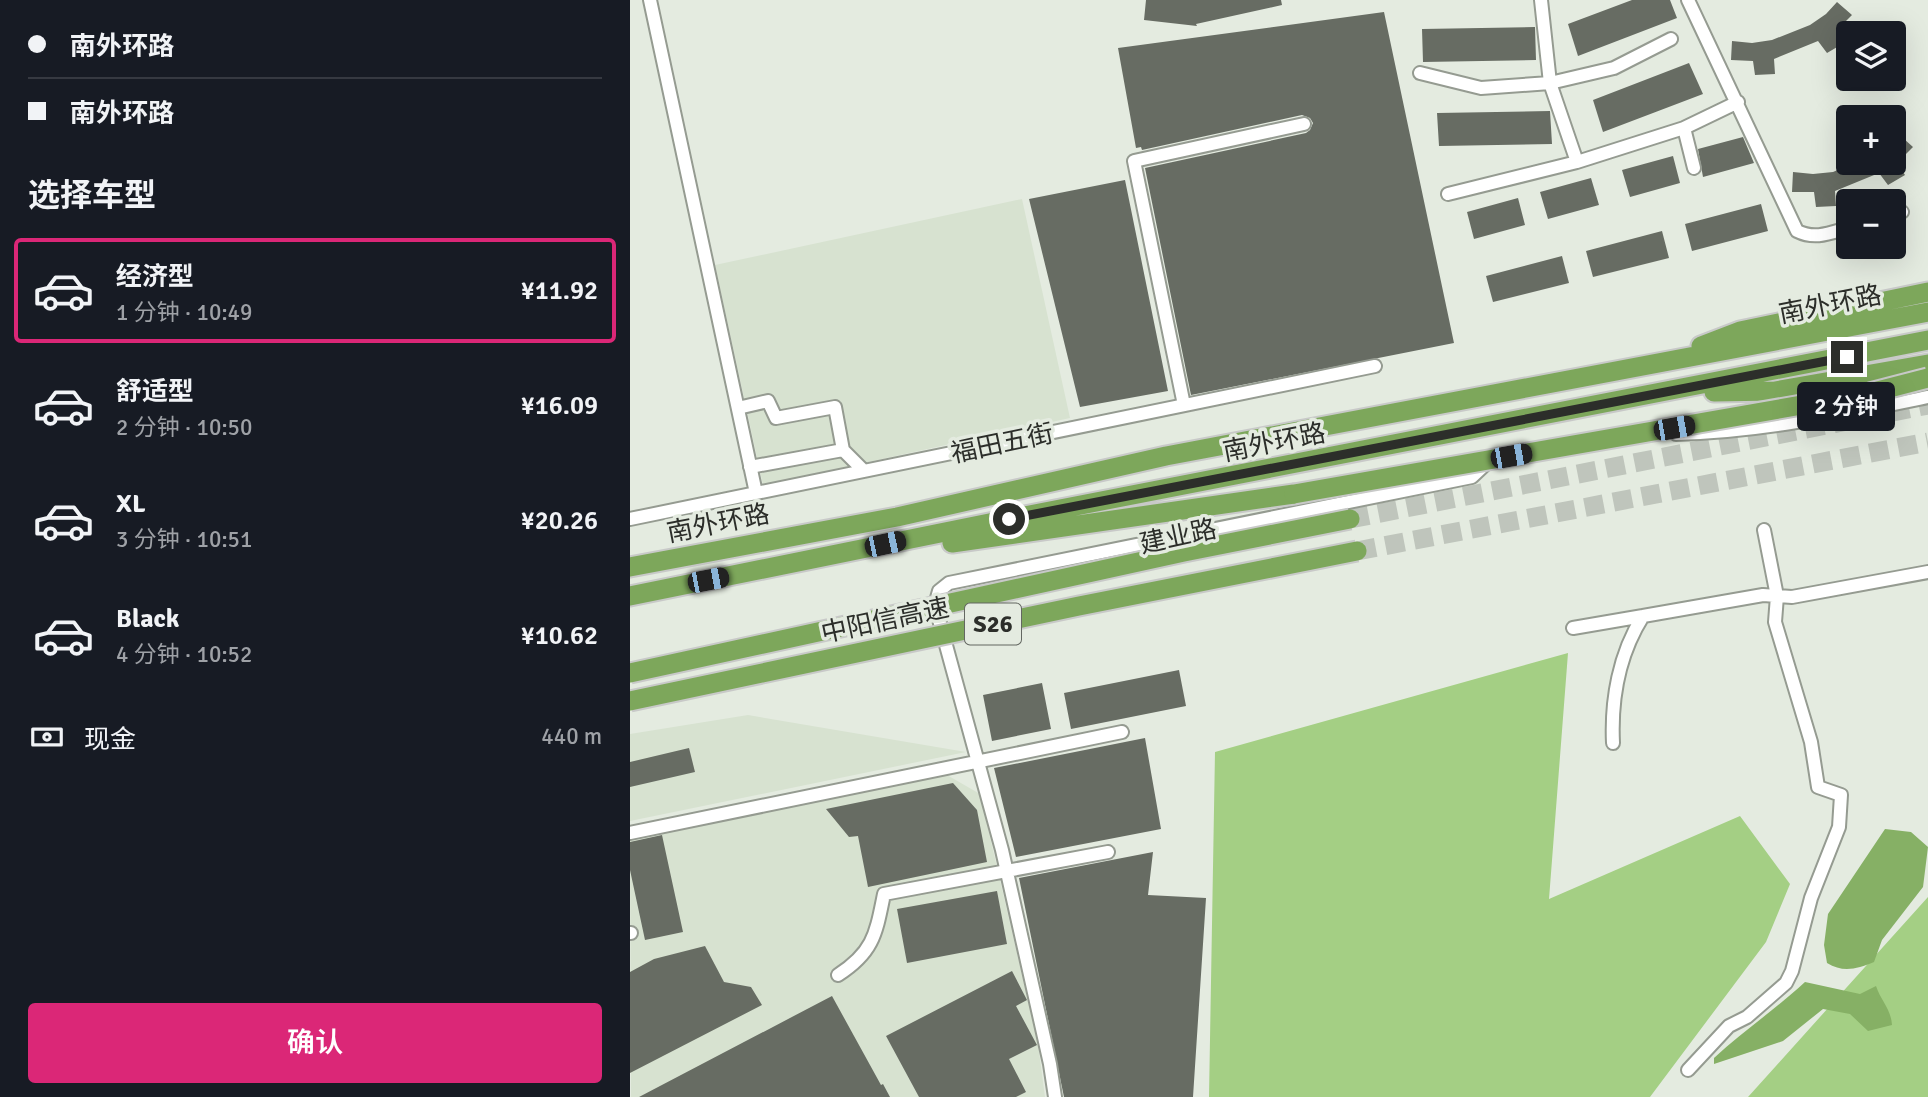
<!DOCTYPE html>
<html lang="zh">
<head>
<meta charset="utf-8">
<style>
  body { margin:0; font-family:Signika,"Noto Sans SC",sans-serif; background:#20242c; color:#f1f3f6; height:100vh; display:flex; flex-direction:column; font-size:26px; white-space:nowrap }
  * { box-sizing:border-box; margin:0 }
  p { font-size:23px; color:#9ea1a6 }
  .icon { flex:none; width:38px; height:38px; fill:none; stroke:currentColor; stroke-width:2; stroke-linecap:round; stroke-linejoin:round }
  .map { position:relative; flex:1; overflow:hidden }
  .panel { display:flex; flex-direction:column; background:#171b24; width:630px }
  .panel>* { flex:none }
  .banner { display:grid; align-content:center; height:154px; padding:0 28px; background:#171b24 }
  .controls { position:absolute; left:1206px; top:21px; display:grid; gap:14px }
  .controls a { display:grid; place-items:center; width:70px; height:70px; border-radius:7px; background:#171b24; box-shadow:0 7px 28px #0002; font-size:35px }
  .end { position:absolute; width:32px; height:32px; margin:-16px; border:9px solid #2c2e2a; background:#fff; box-shadow:0 0 0 4px #fff }
  .from { border-radius:50% }
  .bubble { position:absolute; height:49px; border-radius:7px; background:#171b24; box-shadow:0 7px 28px #0002; font-size:23px; font-weight:600; line-height:49px; text-align:center }
  .car { position:absolute; width:21px; height:42px; margin:-21px -10px; border-radius:9px; box-shadow:0 0 5px 2px #0007; background:linear-gradient(#222 24%,#8ab4d8 0 40%,#222 0 76%,#8ab4d8 0 86%,#222 0) }
  .banner b { display:flex; align-items:center; gap:24px; height:66px; font-size:26px }
  .banner b+b { border-top:2px solid #363941 }
  .banner i { width:18px; height:18px; background:#f1f3f6 }
  ul { padding:0; list-style:none }
  li { display:flex; align-items:center; gap:21px; height:105px; margin:0 14px 10px; padding:0 14px; border:4px solid transparent; border-radius:7px }
  li div { flex:1 }
  li b { display:block; font-size:26px }
  li em { font-style:normal; font-weight:600 }
  li.selected { border-color:#db2777 }
  li>.icon { width:63px; height:63px; stroke-width:1.5 }
  h2 { padding:0 28px; font-size:32px; line-height:84px }
  .pay { display:flex; align-items:center; gap:18px; height:77px; padding:0 28px; font-size:26px }
  .pay p { margin-inline-start:auto }
  .action { display:flex; gap:14px; margin-top:auto; padding:14px 28px }
  .action a { flex:1; height:80px; border-radius:7px; background:#db2777; color:#fff; font-size:28px; font-weight:600; line-height:80px; text-align:center }
  main { display:flex; flex:1; min-height:0 }
  .map>svg:first-child { display:block }
</style>
</head>
<body>
<main>
<section class="panel">
<div class="banner">
<b><i class="from"></i>南外环路</b>
<b><i></i>南外环路</b>
</div>
<h2>选择车型</h2>
<ul>
<li class="selected"><svg class="icon" aria-label="car" viewBox="0 0 24 24"><path d="M5 17H2v-5l4-1 3-4h7l3 4 3 1v5h-3M9 17h6M6 11h13"/><circle cx="7" cy="17" r="2"/><circle cx="17" cy="17" r="2"/></svg><div><b>经济型</b><p>1 分钟 · 10:49</p></div><em>¥11.92</em></li>
<li><svg class="icon" aria-label="car" viewBox="0 0 24 24"><path d="M5 17H2v-5l4-1 3-4h7l3 4 3 1v5h-3M9 17h6M6 11h13"/><circle cx="7" cy="17" r="2"/><circle cx="17" cy="17" r="2"/></svg><div><b>舒适型</b><p>2 分钟 · 10:50</p></div><em>¥16.09</em></li>
<li><svg class="icon" aria-label="car" viewBox="0 0 24 24"><path d="M5 17H2v-5l4-1 3-4h7l3 4 3 1v5h-3M9 17h6M6 11h13"/><circle cx="7" cy="17" r="2"/><circle cx="17" cy="17" r="2"/></svg><div><b>XL</b><p>3 分钟 · 10:51</p></div><em>¥20.26</em></li>
<li><svg class="icon" aria-label="car" viewBox="0 0 24 24"><path d="M5 17H2v-5l4-1 3-4h7l3 4 3 1v5h-3M9 17h6M6 11h13"/><circle cx="7" cy="17" r="2"/><circle cx="17" cy="17" r="2"/></svg><div><b>Black</b><p>4 分钟 · 10:52</p></div><em>¥10.62</em></li>
</ul>
<div class="pay"><svg class="icon" aria-label="cash" viewBox="0 0 24 24"><path d="M3 7h18v10H3z"/><circle cx="12" cy="12" r="2"/></svg>现金<p>440 m</p></div>
<div class="action"><a>确认</a></div>
</section>
<div class="map">
<svg width="1298" height="1097" viewBox="0 0 1298 1097">
  <rect width="100%" height="100%" fill="#e4ebe0"/>
  <path fill="#d7e2d0" d="M392 199 440 418 133 485 85 265Z
    M118 715 336 752 0 821V734Z
    M317 775 350 794 408 1044 415 1097H1L0 836Z"/>
  <path fill="#a4cf84" d="M938 653 919 899 1110 816 1160 884 1136 942 1020 1097H579L585 752Z
    M1298 897V1097H1118Z"/>
  <path fill="#86b065" d="M1255 829 1281 832 1298 847 1293 887 1252 940 1244 962C1227 969 1213 973 1197 963L1194 945 1198 914Z
    M1175 982 1230 994 1246 986C1251 1001 1261 1009 1262 1025L1238 1031 1220 1014 1193 1009 1153 1041 1084 1064V1058C1113 1031 1146 1009 1175 982Z"/>
  <path fill="#676c63" d="M516 0H651L652 5 566 24 567 26 514 20Z
    M1002 0H1040L1047 18 948 56 938 24Z
    M1207 2 1222 15 1206 31 1214 43 1197 53 1188 41 1144 59 1145 74 1125 75 1123 61 1101 60 1102 41 1122 43 1142 40 1180 25 1196 14Z
    M754 12 824 343 561 395 515 168 676 133 680 130 683 123 680 118 672 115 512 150 511 147 506 148 488 48Z
    M905 27 906 60 793 62 792 29Z
    M1059 63 1073 94 973 132 963 100Z
    M920 111 922 144 809 146 807 113Z
    M1264 130 1283 147 1267 163H1271L1268 164 1275 175 1258 185 1249 173 1205 191 1206 206 1186 207 1184 192H1162L1163 172 1183 174 1203 172 1224 163H1264Z
    M1113 137 1124 163 1073 177 1068 149Z
    M1043 156 1050 183 1000 197 992 170Z
    M961 178 969 205 918 219 910 192Z
    M495 180 538 391 450 407 399 199Z
    M888 198 895 225 844 239 837 212Z
    M1131 204 1138 231 1062 251 1055 224Z
    M1032 231 1039 258 963 277 956 251Z
    M932 256 939 283 863 302 856 276Z
    M549 670 556 706 441 729 434 693Z
    M412 683 421 729 362 741 353 695Z
    M515 738 531 829 386 857 364 768Z
    M59 748 65 772 0 787V762Z
    M323 783 347 810 357 862 238 887 228 836 219 837 196 809Z
    M32 835 53 932 15 940 0 870V842Z
    M523 852 518 895 576 898 563 1097H434L389 878Z
    M367 891 377 944 277 963 267 909Z
    M75 946 94 982 121 987 132 1005 0 1073V972L24 959Z
    M382 971 397 1000 386 1006 407 1045 379 1059 396 1092 386 1097H289L256 1036Z
    M202 996 251 1085 253 1084 260 1097H9Z"/>
  <g fill="none" stroke-linecap="round" stroke-linejoin="round">
    <path stroke="#bfc5bc" stroke-width="19" stroke-dasharray="19 10" stroke-linecap="butt" d="M720 519 1298 405
      M727 551 1298 442"/>
    <g stroke="#959b91" stroke-width="16">
      <path id="minor" d="M20 0 126 493
        M911 0 920 83 947 162
        M1058 0 1167 231C1185 240 1200 233 1218 228
        M790 73 851 88 920 83 984 68 1041 39
        M1054 128 1064 168
        M818 194 947 162 1054 128 1108 102
        M1264 214 1272 212
        M554 405 504 161 674 124
        M108 408 138 401 146 418 205 407 213 450
        M1046 434C1130 432 1215 414 1298 397
        M120 467 213 450 234 471
        M0 519 745 366
        M943 628 1013 616
        M983 743C981 700 989 654 1013 616L1133 595 1162 597 1298 572
        M0 833 492 732
        M0 933H1
        M208 975C244 952 246 933 254 894L478 852
        M1058 1070 1099 1026 1117 1017 1156 983 1162 971 1181 898 1209 827 1211 795 1188 787 1181 742 1145 622 1147 596 1134 530
        M425 1097 420 1064 372 850 305 605 309 591 319 583 842 477 859 461"/>
    </g>
    <g stroke="#c8c9c8" stroke-width="23">
      <path id="highway" d="M1071 346 1110 331 1298 292
        M1084 392 1145 391 1298 364
        M322 543 664 494
        M0 567 267 517 536 456 1298 312
        M0 596 379 519 1298 340"/>
    </g>
    <use href="#minor" stroke="#fff" stroke-width="12"/>
    <use href="#highway" stroke="#7da75b" stroke-width="19"/>
    <g stroke="#c8c9c8" stroke-width="23" stroke-linecap="butt">
      <path id="highway-bridge" d="M664 494 1240 393 1298 378
        M0 673 554 552 720 519
        M0 701 449 606 727 551"/>
    </g>
    <use href="#highway-bridge" stroke="#7da75b" stroke-width="19"/>
  </g>
  <g fill="none" stroke-linecap="round" stroke-linejoin="round">
    <path stroke="#2c2e2a" stroke-width="9" d="M379 519 1217 357"/>
  </g>
  <g text-anchor="middle" stroke-width="7" stroke-linejoin="round" paint-order="stroke">
    <rect fill="#e4ebe0" stroke="#636761" stroke-width="2" x="335" y="603.5" width="56" height="41" rx="5"/>
    <g font-size="24" font-weight="bold" fill="#2c2e2a">
      <text x="363" y="632">S26</text>
    </g>
    <g font-size="26" fill="#2c2e2a" stroke="#e4ebe0">
      <text transform="translate(1200 304) rotate(-11)" y="9">南外环路</text>
      <text transform="translate(644 442) rotate(-11)" y="9">南外环路</text>
      <text transform="translate(372 443) rotate(-12)" y="9">福田五街</text>
      <text transform="translate(88 523) rotate(-11)" y="9">南外环路</text>
      <text transform="translate(548 536) rotate(-12)" y="9">建业路</text>
      <text transform="translate(255 620) rotate(-12)" y="9">中阳信高速</text>
    </g>
  </g>
</svg>
<div class="controls">
<a><svg class="icon" aria-label="layers" viewBox="0 0 24 24"><path d="M12 4l9 5-9 5-9-5zM3 14l9 5 9-5"/></svg></a>
<a>+</a>
<a>−</a>
</div>
<i class="end from" style="left:379px;top:519px"></i>
<i class="end" style="left:1217px;top:357px"></i>
<div class="bubble" style="left:1167px;top:382px;width:98px">2 分钟</div>
<i class="car" style="left:1044px;top:428px;rotate:80deg"></i>
<i class="car" style="left:881px;top:456px;rotate:80deg"></i>
<i class="car" style="left:255px;top:544px;rotate:78deg"></i>
<i class="car" style="left:78px;top:580px;rotate:79deg"></i>
</div>
</main>
</body>
</html>
